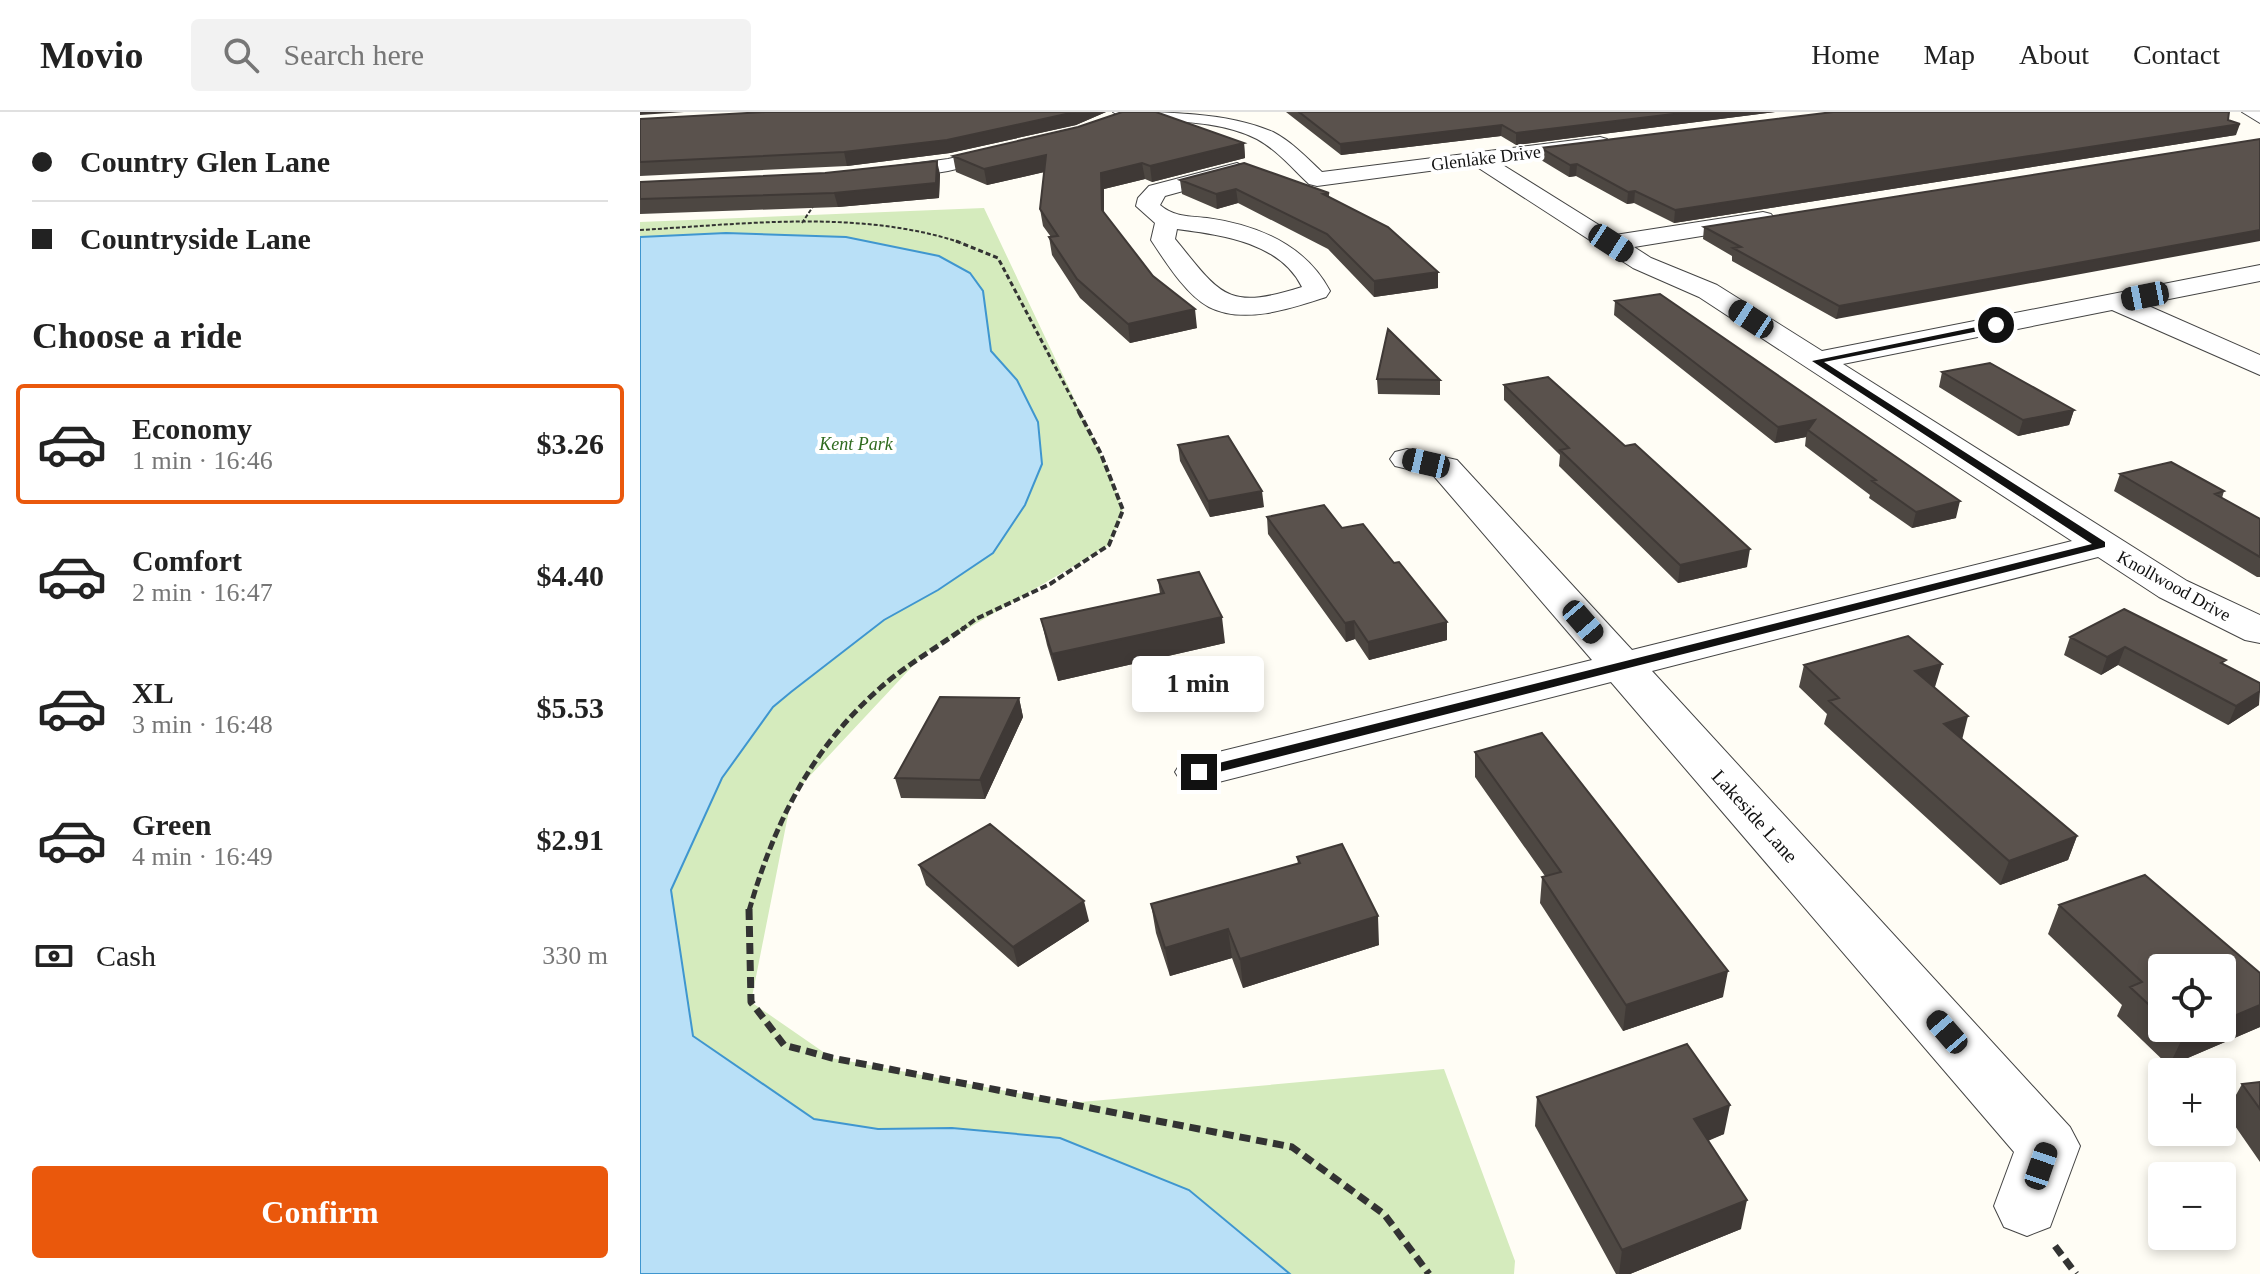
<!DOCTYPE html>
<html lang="en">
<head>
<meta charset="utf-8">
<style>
  body { margin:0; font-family:"Times New Roman",serif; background:#f2f2f2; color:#222; height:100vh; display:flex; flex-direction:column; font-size:30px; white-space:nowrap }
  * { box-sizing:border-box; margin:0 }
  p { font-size:26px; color:#767676 }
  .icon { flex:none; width:44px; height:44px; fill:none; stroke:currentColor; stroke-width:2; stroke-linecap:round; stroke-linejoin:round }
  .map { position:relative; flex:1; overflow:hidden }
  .details { display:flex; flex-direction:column; background:#fff; width:640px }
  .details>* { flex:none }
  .top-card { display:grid; align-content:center; height:176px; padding:0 32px; background:#fff }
  .controls { position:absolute; left:1508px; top:842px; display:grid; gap:16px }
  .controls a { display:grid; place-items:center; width:88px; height:88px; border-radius:8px; background:#fff; box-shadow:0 4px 12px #0003; font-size:40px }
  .end { position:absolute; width:36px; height:36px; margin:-18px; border:10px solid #111; background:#fff; box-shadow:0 0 0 4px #fff }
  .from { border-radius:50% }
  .bubble { position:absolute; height:56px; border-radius:8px; background:#fff; box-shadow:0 4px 12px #0003; font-size:26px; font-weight:700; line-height:56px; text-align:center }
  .car { position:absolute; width:24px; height:48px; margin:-24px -12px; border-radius:10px; box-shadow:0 0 6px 2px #0007; background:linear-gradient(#222 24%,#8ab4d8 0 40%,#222 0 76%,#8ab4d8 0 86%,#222 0) }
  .top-card b { display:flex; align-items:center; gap:28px; height:76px; font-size:30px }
  .top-card b+b { border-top:2px solid #e0e0e0 }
  .top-card i { width:20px; height:20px; background:#222 }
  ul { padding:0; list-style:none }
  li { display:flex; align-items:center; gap:24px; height:120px; margin:0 16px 12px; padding:0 16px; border:4px solid transparent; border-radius:8px }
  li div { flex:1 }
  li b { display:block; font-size:30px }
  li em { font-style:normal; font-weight:700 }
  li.on { border-color:#ea580c }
  li>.icon { width:72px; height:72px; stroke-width:1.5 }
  h2 { padding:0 32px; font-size:36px; line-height:96px }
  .pay { display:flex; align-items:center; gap:20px; height:88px; padding:0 32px; font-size:30px }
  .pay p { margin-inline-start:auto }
  .action { display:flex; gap:16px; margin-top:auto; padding:16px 32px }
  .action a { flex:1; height:92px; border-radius:8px; background:#ea580c; color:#fff; font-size:32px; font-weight:700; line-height:92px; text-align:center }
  header { display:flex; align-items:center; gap:48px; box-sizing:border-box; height:112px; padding:0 40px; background:#fff; border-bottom:2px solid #e0e0e0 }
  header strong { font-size:38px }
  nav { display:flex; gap:44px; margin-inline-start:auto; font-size:28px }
  .search { width:560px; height:72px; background:#f2f2f2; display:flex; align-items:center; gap:20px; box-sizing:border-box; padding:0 28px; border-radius:8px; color:#767676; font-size:30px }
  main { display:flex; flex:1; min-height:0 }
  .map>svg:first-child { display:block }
</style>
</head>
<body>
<header>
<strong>Movio</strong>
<div class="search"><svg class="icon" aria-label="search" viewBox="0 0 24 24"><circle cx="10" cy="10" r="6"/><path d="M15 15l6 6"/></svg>Search here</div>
<nav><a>Home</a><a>Map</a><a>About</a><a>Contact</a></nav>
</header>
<main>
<section class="details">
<div class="top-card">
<b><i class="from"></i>Country Glen Lane</b>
<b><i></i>Countryside Lane</b>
</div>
<h2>Choose a ride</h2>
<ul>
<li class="on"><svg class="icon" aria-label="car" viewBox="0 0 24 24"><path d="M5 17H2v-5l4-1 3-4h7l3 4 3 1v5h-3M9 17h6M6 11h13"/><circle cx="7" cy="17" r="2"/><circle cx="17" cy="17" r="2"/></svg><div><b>Economy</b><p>1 min · 16:46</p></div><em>$3.26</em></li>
<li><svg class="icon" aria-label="car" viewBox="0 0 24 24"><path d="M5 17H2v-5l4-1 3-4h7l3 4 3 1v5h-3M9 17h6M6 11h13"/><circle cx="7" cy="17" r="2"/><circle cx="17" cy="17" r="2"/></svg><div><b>Comfort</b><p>2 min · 16:47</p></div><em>$4.40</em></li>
<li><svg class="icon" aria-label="car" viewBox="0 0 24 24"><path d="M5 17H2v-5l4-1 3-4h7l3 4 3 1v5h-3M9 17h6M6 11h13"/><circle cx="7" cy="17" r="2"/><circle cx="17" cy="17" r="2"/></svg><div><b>XL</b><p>3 min · 16:48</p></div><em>$5.53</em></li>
<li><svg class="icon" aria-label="car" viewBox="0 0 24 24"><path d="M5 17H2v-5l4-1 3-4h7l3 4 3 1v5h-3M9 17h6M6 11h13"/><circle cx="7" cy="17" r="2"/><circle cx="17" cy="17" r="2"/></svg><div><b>Green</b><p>4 min · 16:49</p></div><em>$2.91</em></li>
</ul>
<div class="pay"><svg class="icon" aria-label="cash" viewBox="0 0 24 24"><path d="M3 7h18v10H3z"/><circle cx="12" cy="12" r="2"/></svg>Cash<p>330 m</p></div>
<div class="action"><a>Confirm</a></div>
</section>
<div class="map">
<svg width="1620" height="1162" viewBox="0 0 1620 1162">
  <rect width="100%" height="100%" fill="#fffdf5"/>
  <path fill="#d5ebbd" d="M344 96 467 356 483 398 469 433 283 543 152 683 111 890 192 946 430 991 804 957 875 1149 874 1162H0V110Z"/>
  <path fill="#b9e0f7" stroke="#3f96cf" stroke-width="2" d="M86 121 206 125 299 144 330 161 343 179 351 239 377 268 398 310 402 352 385 393 353 441 298 478 244 508 151 580 133 595 82 666 31 778 53 924 174 1007 238 1017 312 1016 420 1026 549 1078 650 1162H0V125Z"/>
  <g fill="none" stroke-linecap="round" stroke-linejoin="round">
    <g stroke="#444" stroke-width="2">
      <path id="minor" d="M473 0C526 0 586 0 633 20 652 30 667 46 682 60L960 25 967 27 970 31 960 37 858 50 975 123 1123 100 1131 102 1135 107 1131 112 1123 114 994 135 1011 146 1077 173 1182 239 1620 153V169L1504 192 1620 243V263L1472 198 1203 252 1547 469 1620 503V531L1605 528 1519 485 1458 445 1012 559 1430 1015 1440 1034 1410 1115 1387 1124 1364 1115 1354 1094 1374 1040 971 570 559 675 542 671 535 660 542 649 952 548 793 363 755 354 750 347 755 340 767 337 817 348 992 538 1432 429 1059 185 993 156 834 53 677 74 669 72C653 57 637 38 617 27 578 7 526 10 483 6Z
        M1602 0H1620V11Z
        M374 32 384 38 381 42 308 59 241 70 230 63 241 56 308 47Z
        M597 51 608 57 605 62 525 84 520 93C534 105 549 104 567 106 617 113 665 132 690 179L686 185C652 196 604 213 569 195 546 183 525 149 511 128L515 111 496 94 498 86 509 74ZM537 117C581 123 640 130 662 175 586 199 581 183 535 127Z"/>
    </g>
    <path stroke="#333" stroke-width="2" stroke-dasharray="4 2" stroke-linecap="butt" d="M162 111 174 93
      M0 118C105 112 220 97 322 131"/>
    <path stroke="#333" stroke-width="3" stroke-dasharray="5 3" stroke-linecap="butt" d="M316 129 358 146 439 300"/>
    <path stroke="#333" stroke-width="4" stroke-dasharray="7 3" stroke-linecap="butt" d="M321 518 336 507 410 472 469 433 483 398 461 342 438 298"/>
    <path stroke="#333" stroke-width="5" stroke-dasharray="9 4" stroke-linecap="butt" d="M109 799C134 712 170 638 240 576 265 554 296 536 324 516"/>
    <path stroke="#333" stroke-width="7" stroke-dasharray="11 6" stroke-linecap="butt" d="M109 797 111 890 144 933 192 946 652 1035 744 1102 789 1162
      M1415 1134 1436 1162"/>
    <use href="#minor" fill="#fff" fill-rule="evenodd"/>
  </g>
  <path fill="#4d4742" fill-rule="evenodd" d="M125 0H466L436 13 310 41 207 54 0 64V7Z
    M646 0H1135L876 33 861 24 701 43Z
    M1588 8 1596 23 1034 111 994 91 987 92 936 64 929 65 901 48V36Z
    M438 15 604 31 605 46 512 70 505 67 464 77V101L513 164 557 216 490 231 440 186 412 143 409 125H411L403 114 400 97 404 60 347 73 316 60 313 44Z
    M1620 27 1196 207 1092 149V144L1063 127 1064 115Z
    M300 62 299 86 198 95 0 102V70Z
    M540 68 689 81V85L798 160V176L734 185 688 137 598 91 577 97 542 82Z
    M975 189 1316 406 1272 416 1229 386 1230 383 1165 334 1166 325 1135 331 974 203Z
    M1302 260 1434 298 1429 313 1378 324 1299 275Z
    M737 267 800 268V283L738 282Z
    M864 273 1107 455 1038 471 919 354 920 343 864 288Z
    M538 333 624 395 570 405 540 349Z
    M1480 362 1584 379 1582 386 1620 407V465H1617L1474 379Z
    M627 405 702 416 754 451 807 510V528L729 548 715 527 706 530 628 422Z
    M518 468 585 531 418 569 407 533 401 507 520 482Z
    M1430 525 1584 552 1619 593 1588 613 1478 553 1461 563 1424 543Z
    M1164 553 1295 575H1294L1322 627 1437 724 1428 748 1360 773 1184 612 1187 602 1159 575Z
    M379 586 383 605 345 687 261 686 255 666Z
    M835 640 1083 885 983 919 900 791 902 765 905 764 835 665Z
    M657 745 739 833 603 876 592 846 530 864 516 821 511 792 658 752Z
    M279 753 449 809 378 855 286 773Z
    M1419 793 1620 861V915L1529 954 1477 904 1482 893 1408 822ZM1522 856 1582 916H1522Z
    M1620 970V1050L1586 1001 1602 972Z
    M897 985 1084 1022 1068 1029 1101 1117 990 1162H976L895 1014Z"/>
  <path fill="#3f3936" d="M0 0H44L0 3Z
    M435 0H466L436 13 310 41 207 54 204 40Z
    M1050 0H1135L876 33V21Z
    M1600 12 1596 23 1034 111 1035 98Z
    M862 13 861 24 701 43 700 32Z
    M604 31 605 46 512 70 510 54Z
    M406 43 409 59 347 73 344 57Z
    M297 49 300 62 299 86 198 95 194 81Z
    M502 51 505 67 464 77V115L462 98 461 61Z
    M937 52 936 64 929 65 930 53Z
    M596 77 598 91 577 97 576 82Z
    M995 79 994 91 987 92 988 80Z
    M1620 118V129L1196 207 1199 194Z
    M798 160V176L734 185V169Z
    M555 197 557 216 490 231 488 212Z
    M1434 298 1429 313 1378 324 1383 308Z
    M1175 308 1168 318 1166 325 1135 331 1138 315Z
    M622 379 624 395 570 405 568 389Z
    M1320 389 1316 406 1272 416 1276 400Z
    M1110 437 1107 455 1038 471 1040 453Z
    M582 505 585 531 418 569 412 542Z
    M714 509 715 527 706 530 705 511Z
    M807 510V528L729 548 728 530Z
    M1485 535 1478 553 1461 563 1467 545Z
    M1302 552 1295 575 1269 582 1275 559Z
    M1620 579 1619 593 1588 613 1596 594Z
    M379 586 383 605 345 687 340 668Z
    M1328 604 1322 628 1304 612Z
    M1437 724 1428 748 1360 773 1369 749Z
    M444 789 449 809 378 855 373 835Z
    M738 804 739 833 603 876 600 847Z
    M588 817 592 846 530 864 525 836Z
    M1088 859 1083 885 983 919 986 893Z
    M1620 893V915L1529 954 1543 925 1565 916H1582V909Z
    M1090 993 1084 1022 1048 1036 1054 1007Z
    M1107 1088 1101 1117 990 1162H979L982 1138Z"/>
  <path fill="#5a524d" stroke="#3f3936" stroke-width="2" d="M125 0H435L307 28 204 40 0 50V7Z
    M482 0H516L604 31 510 54 502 51 461 61 462 98 513 164 555 197 488 212 437 167 409 125 418 124 400 97 406 43 344 57 313 44 438 15Z
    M659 0H1050L876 21 862 13 700 32Z
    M1193 0H1589L1588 8 1600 12 1035 98 995 79 988 80 937 52 930 53 901 36Z
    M1620 27V118L1199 194 1093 136 1101 135 1064 115Z
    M297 49 296 71 194 81 0 87V70L185 61Z
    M604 51 689 81 683 82 748 115 798 160 734 169 687 122 596 77 576 82 540 68Z
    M1020 182 1320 389 1276 400 1232 369 1236 368 1168 318 1175 308 1138 315 975 189Z
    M748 217 800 268 737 267Z
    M1350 251 1434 298 1383 308 1302 260Z
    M908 265 985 334 995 332 1110 437 1040 453 920 338 929 336 864 273Z
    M588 324 622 379 568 389 538 333Z
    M1531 350 1584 379 1575 382 1620 407V445L1480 362Z
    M684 393 702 416 723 412 754 451 759 450 807 510 728 530 714 509 705 511 627 405Z
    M559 460 582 505 412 542 401 507 524 481 518 468Z
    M1484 497 1586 548 1581 551 1620 571V579L1596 594 1485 535 1467 545 1430 525Z
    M1268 524 1302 552 1275 559 1328 604 1304 612 1437 724 1369 749 1189 589 1199 586 1164 553Z
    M300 585 379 586 340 668 255 666Z
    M902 621 1088 859 986 893 902 765 921 760 835 640Z
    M350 712 444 789 373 835 279 753Z
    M702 732 738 804 600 847 588 817 525 836 511 792 660 751 657 745Z
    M1505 763 1620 861V893L1582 909V856H1522V905L1490 875 1502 870 1419 793Z
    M1534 916H1565L1543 925Z
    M1047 932 1090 993 1054 1007 1107 1088 982 1138 897 985Z
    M1620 970V997L1602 972Z"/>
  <path fill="#111" d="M1356 211 1359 215 1184 250 1465 430V435L559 665 552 660 559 656 1452 432 1172 249Z"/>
  <g text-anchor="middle" stroke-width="8" stroke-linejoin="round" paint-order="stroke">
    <g font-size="18" fill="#111" stroke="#fff">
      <text transform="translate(846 46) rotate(-7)" y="6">Glenlake Drive</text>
      <text transform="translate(1534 474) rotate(29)" y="6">Knollwood Drive</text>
    </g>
    <g font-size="18" font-style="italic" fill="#2f6b1f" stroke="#fff">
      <text x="216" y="338">Kent Park</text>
    </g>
    <g font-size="20" fill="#111" stroke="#fff">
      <text transform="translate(1115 704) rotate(48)" y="7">Lakeside Lane</text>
    </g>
  </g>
</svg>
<div class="controls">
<a><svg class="icon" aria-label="locate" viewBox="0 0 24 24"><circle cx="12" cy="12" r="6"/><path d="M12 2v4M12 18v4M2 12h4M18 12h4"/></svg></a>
<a>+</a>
<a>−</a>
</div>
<i class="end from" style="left:1356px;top:213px"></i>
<i class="end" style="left:559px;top:660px"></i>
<div class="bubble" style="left:492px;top:544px;width:132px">1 min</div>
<i class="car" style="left:971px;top:131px;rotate:123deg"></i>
<i class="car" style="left:1505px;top:184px;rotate:259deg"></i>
<i class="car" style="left:1111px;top:207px;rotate:303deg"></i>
<i class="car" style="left:786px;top:351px;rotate:283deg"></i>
<i class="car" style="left:943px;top:510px;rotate:139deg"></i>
<i class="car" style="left:1307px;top:920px;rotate:319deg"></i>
<i class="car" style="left:1401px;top:1054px;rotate:19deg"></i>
</div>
</main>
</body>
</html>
